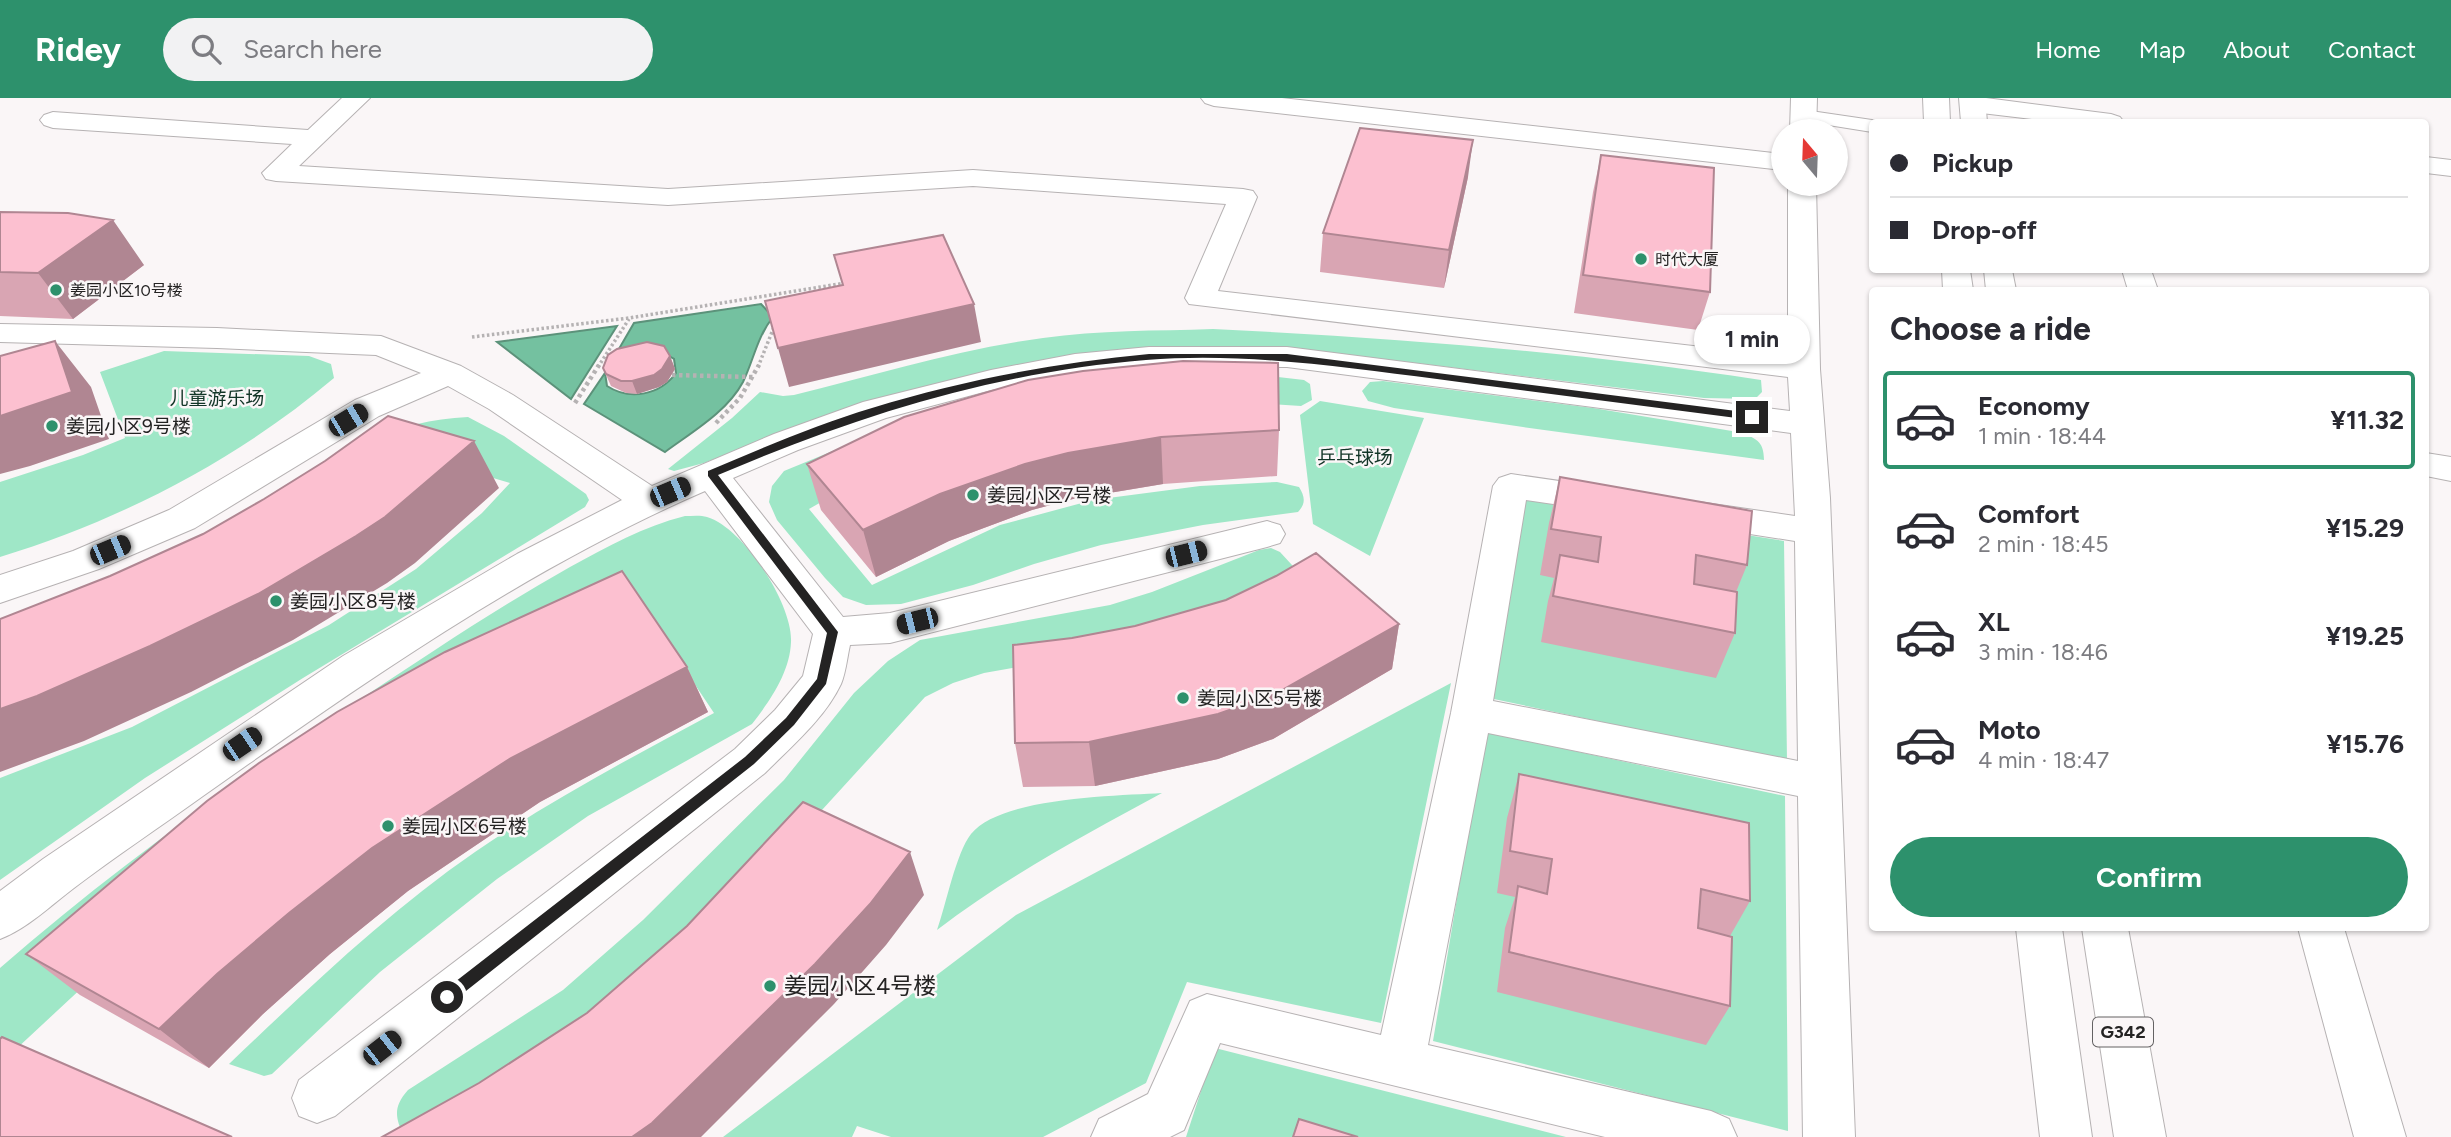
<!DOCTYPE html>
<html lang="en">
<head>
<meta charset="utf-8">
<style>
  body { margin:0; font-family:Figtree,"Noto Sans SC",sans-serif; background:#f2f2f3; color:#2b2b33; height:100vh; display:flex; flex-direction:column; font-size:26px; white-space:nowrap }
  * { box-sizing:border-box; margin:0 }
  p { font-size:23px; color:#7c7c81 }
  .icon { flex:none; width:38px; height:38px; fill:none; stroke:currentColor; stroke-width:2; stroke-linecap:round; stroke-linejoin:round }
  .map { position:relative; flex:1; overflow:hidden }
  .side { position:absolute; left:1869px; top:189px; width:560px; height:644px; display:flex; flex-direction:column; background:#fff; border-radius:7px; box-shadow:0 2px 5px #0004 }
  .side>* { flex:none }
  .hud { position:absolute; left:1869px; top:21px; width:560px; height:154px; border-radius:7px; box-shadow:0 2px 5px #0004; display:grid; align-content:center; height:154px; padding:0 21px; background:#fff }
  .needle { width:46px; rotate:341deg }
  .buttons { position:absolute; left:1771px; top:21px; display:grid; gap:14px }
  .buttons a { display:grid; place-items:center; width:77px; height:77px; border-radius:50%; background:#fff; box-shadow:0 2px 5px #0004; font-size:35px }
  .end { position:absolute; width:32px; height:32px; margin:-16px; border:9px solid #242323; background:#fff; box-shadow:0 0 0 4px #fff }
  .from { border-radius:50% }
  .bubble { position:absolute; height:49px; border-radius:24px; background:#fff; box-shadow:0 2px 5px #0004; font-size:23px; font-weight:700; line-height:49px; text-align:center }
  .car { position:absolute; width:21px; height:42px; margin:-21px -10px; border-radius:9px; box-shadow:0 0 5px 2px #0007; background:linear-gradient(#222 24%,#8ab4d8 0 40%,#222 0 76%,#8ab4d8 0 86%,#222 0) }
  .hud b { display:flex; align-items:center; gap:24px; height:66px; font-size:26px }
  .hud b+b { border-top:2px solid #e1e1e2 }
  .hud i { width:18px; height:18px; background:#2b2b33 }
  ul { padding:0; list-style:none }
  li { display:flex; align-items:center; gap:21px; height:98px; margin:0 14px 10px; padding:0 7px; border:4px solid transparent; border-radius:7px }
  li div { flex:1 }
  li b { display:block; font-size:26px }
  li em { font-style:normal; font-weight:700 }
  li.active { border-color:#2d916c }
  li>.icon { width:63px; height:63px; stroke-width:1.5 }
  h2 { padding:0 21px; font-size:32px; line-height:84px }
  .button { display:flex; gap:14px; margin-top:auto; padding:14px 21px }
  .button a { flex:1; height:80px; border-radius:42px; background:#2d916c; color:#fff; font-size:28px; font-weight:700; line-height:80px; text-align:center }
  header { display:flex; align-items:center; gap:42px; box-sizing:border-box; height:98px; padding:0 35px; background:#2d916c; color:#fff }
  header strong { font-size:33px }
  nav { display:flex; gap:38px; margin-inline-start:auto; font-size:24px }
  .search { width:490px; height:63px; background:#f2f2f3; display:flex; align-items:center; gap:18px; box-sizing:border-box; padding:0 24px; border-radius:38px; color:#7c7c81; font-size:26px }
  .map>svg:first-child { display:block }
</style>
</head>
<body>
<header>
<strong>Ridey</strong>
<div class="search"><svg class="icon" aria-label="search" viewBox="0 0 24 24"><circle cx="10" cy="10" r="6"/><path d="M15 15l6 6"/></svg>Search here</div>
<nav><a>Home</a><a>Map</a><a>About</a><a>Contact</a></nav>
</header>
<div class="map">
<svg width="2451" height="1039" viewBox="0 0 2451 1039">
  <rect width="100%" height="100%" fill="#faf6f7"/>
  <path fill="#9fe7c7" d="M1213 231C1396 240 1580 254 1761 282L1762 294 1755 301 1704 300 1350 257 1228 249 808 324 704 365 674 373 668 371 732 320 760 294 783 298 794 297C876 277 959 251 1043 240 1099 232 1156 233 1213 231Z
    M164 253 309 258 331 266 334 280C237 362 121 422 0 459V384L83 357 125 340 100 274Z
    M1278 279 1304 282 1310 286 1312 302 1301 308 1268 306 823 403 809 411 872 487 1000 427 1093 402 1200 388 1277 384 1299 389C1305 399 1306 405 1298 414L1203 427 1101 447 1034 466 973 487 901 506 866 507 843 499 825 480 777 422 769 404 772 388 784 373 879 334Z
    M1383 283 1593 310 1738 334C1755 340 1764 342 1764 362L1523 329 1394 310 1368 303 1362 293 1370 284Z
    M1320 303 1424 320 1370 458 1313 426 1300 317Z
    M468 319 504 338 586 396 589 402 585 409 303 580 145 680 0 782V680L132 629 329 527 416 471 482 415 510 385 368 343C401 328 431 321 468 319Z
    M1525 402 1784 443 1787 663 1489 600Z
    M685 418C692 418 701 417 707 419 744 430 793 507 791 544 790 574 770 603 752 626L588 718 497 781 380 874 272 976 264 978 229 966C307 892 385 816 475 754 551 702 632 659 714 615L647 515 186 793 0 966V870C135 752 285 650 435 552 479 523 524 495 570 469 607 449 644 428 685 418Z
    M1271 450 1280 454 1303 479 1112 552 984 575 953 585 925 599 740 802 647 891 404 1039C395 1019 393 1009 408 992L563 892 643 822 784 682 854 595 888 563 920 542 1110 507 1152 494 1259 452Z
    M1451 585 1381 925 1187 884 1146 985 1043 1039H891L857 1028 852 1039H723L1016 817Z
    M1485 634 1785 698 1788 1033 1433 943Z
    M1162 695C1085 737 1007 778 937 832 946 807 956 755 971 736 1001 699 1115 698 1162 695Z
    M1215 950 1566 1039H1186Z"/>
  <path fill="#74c1a0" stroke="#5c927a" stroke-width="2" d="M761 206 773 219C757 239 754 261 743 284 727 314 692 334 665 354L584 306 605 275 607 288C630 303 660 297 676 275L674 261 667 257 609 268 634 225Z
    M617 228 571 301 497 244Z"/>
  <g fill="none" stroke-linecap="round" stroke-linejoin="round">
    <g stroke="#b6b2b3" stroke-width="2">
      <path id="lane" d="M1804 12 1872 22 1879 24H1872V34L1797 22 1795 18 1797 14Z"/>
    </g>
    <g stroke="#b6b2b3" stroke-width="2">
      <path id="street" d="M342 0H370L299 68 668 91 973 72 1243 91 1253 93 1257 99 1218 193 1788 259V86H1816L1820 271 1830 400 1855 1039H1803L1798 698 1488 635 1428 947 1711 1013 1729 1021 1737 1039H1605L1220 945 1184 1032 1170 1039H1091L1099 1021 1148 996 1190 903 1207 896 1381 937 1451 615 1493 388 1499 380 1511 376 1608 390 1621 393 1626 402 1621 411 1608 414 1526 402 1493 603 1798 663 1795 443 1699 428 1686 425 1681 416 1686 407 1699 404 1795 418 1791 335 1287 269H1149L1075 276 991 292 886 320 798 352 733 380 843 519 890 515 1267 423 1280 427 1285 436 1280 445 1267 449 890 545 850 547C847 560 846 574 841 586 825 620 791 649 765 675L335 1018 317 1025 299 1018 292 1000 299 982 735 651 775 612 803 578 813 536 705 393C525 471 363 585 203 698 160 729 116 758 74 790 50 808 28 830 0 841V793L43 761 343 558 517 456 622 402 489 311 448 288 379 318 195 430 99 471 0 505V477L73 453 169 412 355 302 421 275 376 257 217 250 0 244V226L217 230 381 238 461 268 513 297 652 388 774 336 863 304 991 272 1075 256 1149 249H1287L1790 313 1788 279 1189 206 1185 200 1226 106 973 88 668 107 276 83 266 81 262 75 292 46 53 30 44 27 40 22 44 17 53 14 308 32Z
        M1201 0H1282L1783 56V72L1214 8 1205 5Z
        M1791 0H1817L1816 33H1790Z
        M2122 172H2151L2158 192H2128Z
        M2426 355 2451 359V383L2426 378Z
        M2298 830H2344L2406 1039H2354Z"/>
    </g>
    <g stroke="#b6b2b3" stroke-width="2">
      <path id="secondary" d="M1966 0H1986L2111 16 2120 19 2124 24H2056L1973 14 1964 11 1960 6Z
        M2426 59 2451 62V78L2426 75Z"/>
    </g>
    <g stroke="#b6b2b3" stroke-width="2">
      <path id="highway" d="M1923 0H1949L1950 24H1924Z
        M1959 0H1985L1987 24H1961Z
        M1942 172H1970L1973 192H1943Z
        M1984 172H2012L2016 192H1986Z
        M2016 830H2062L2092 1039H2040Z
        M2082 830H2128L2166 1039H2114Z"/>
    </g>
    <path stroke="#b5b2b3" stroke-width="3.5" stroke-dasharray="2.5 2.5" stroke-linecap="butt" d="M472 239 629 220 845 185
      M598 269 629 221
      M758 269 774 229"/>
    <path stroke="#b5b2b3" stroke-width="4.5" stroke-dasharray="3.5 3.5" stroke-linecap="butt" d="M672 277 753 279
      M575 305 599 267
      M716 325 740 300 759 267"/>
    <use href="#lane" fill="#fff" fill-rule="evenodd"/>
    <use href="#street" fill="#fff" fill-rule="evenodd"/>
    <use href="#secondary" fill="#fff" fill-rule="evenodd"/>
    <use href="#highway" fill="#fff" fill-rule="evenodd"/>
  </g>
  <path fill="#d9a5b3" d="M1601 57 1710 194 1698 232 1574 215 1593 94Z
    M1468 79 1444 190 1320 174 1323 135Z
    M0 114 144 167 73 221 0 218Z
    M670 258 675 271 667 284 659 289 637 296 626 295 611 288 603 270Z
    M1028 282 1279 332 1277 378 1163 386 1073 401 1032 412 949 443 876 479 821 412 807 366Z
    M1560 379 1747 467 1736 494 1735 535 1716 580 1541 544 1548 503 1554 480 1540 477 1549 425Z
    M1399 526 1392 571 1273 641 1218 661 1095 688 1023 689 1015 645 1072 540 1135 528Z
    M687 569 708 614 540 704 408 793 330 856 263 916 209 970 80 897 26 856Z
    M1519 676 1750 803 1730 838V908L1706 947 1497 894 1505 830 1515 799 1497 795 1507 720Z"/>
  <path fill="#b08692" d="M1473 42 1468 79 1444 190 1449 152Z
    M113 122 144 167 73 221 38 175Z
    M974 206 981 244 789 289 778 250Z
    M55 243 91 289 109 341 30 368 0 376V318Z
    M670 258 675 271 667 284 659 289 637 296 632 283Z
    M1161 339 1163 386 1073 401 1032 412 949 443 876 479 863 432 940 396 1025 366 1068 355Z
    M474 343 499 390 415 465 387 485 293 542 191 594 84 643 0 674V611Z
    M1399 526 1392 571 1273 641 1218 661 1095 688 1089 644Z
    M687 569 708 614 540 704 408 793 330 856 263 916 209 970 159 931 217 876 289 815 372 750 511 660Z
    M910 754 924 797 886 847 834 906 701 1039H632Z"/>
  <path fill="#fcc0d0" stroke="#b08692" stroke-width="2" d="M1360 30 1473 42 1449 152 1323 135Z
    M1601 57 1714 70 1710 194 1583 177Z
    M0 114 68 115 113 122 38 175 0 174Z
    M943 137 974 206 778 250 765 203 843 187 834 157Z
    M55 243 72 294 0 318V258Z
    M647 244 664 248 670 258 662 271 654 277 632 283H621L606 276 603 270 608 257 617 251Z
    M1183 263 1278 265 1279 332 1161 339 1068 355 1025 366 940 396 863 432 807 366 904 319 1028 282 1083 273Z
    M388 318 474 343 385 419 356 438 258 496 150 548 37 598 0 611V521L110 478 203 436 264 401 325 363Z
    M1560 379 1752 413 1747 467 1696 457 1694 486 1737 494 1735 535 1553 498 1560 457 1598 464 1601 439 1551 431Z
    M1316 455 1399 526 1275 596 1218 616 1089 644 1015 645 1013 547 1072 540 1135 528 1226 502 1276 478Z
    M622 473 687 569 511 660 372 750 289 815 217 876 159 931 26 856 207 703 259 665 337 614 445 554Z
    M1519 676 1749 725 1750 803 1701 791 1698 830 1732 839 1730 908 1509 854 1518 788 1547 796 1552 761 1510 753Z
    M803 704 910 754 870 806 815 866 652 1025 632 1039H382L479 985 587 915 687 828Z
    M2 939 232 1039H0V941Z
    M1299 1021 1358 1039H1293Z"/>
  <path fill="#242323" d="M1149 256H1287L1752 315 1757 319 1752 322C1647 308 1542 295 1437 281 1340 269 1243 254 1146 262 995 274 856 318 718 377L838 534 826 586 794 627 754 666 452 904H442V894L745 659 786 620 817 581 827 535 708 378V373C762 350 816 327 872 310 963 282 1055 265 1149 256Z"/>
  <g fill="#2d916c" stroke="#faf6f7" stroke-width="2.5">
    <circle cx="1641" cy="161" r="7"/>
    <circle cx="56" cy="192" r="7"/>
    <circle cx="52" cy="328" r="7"/>
    <circle cx="973" cy="397" r="7"/>
    <circle cx="276" cy="503" r="7"/>
    <circle cx="1183" cy="600" r="7"/>
    <circle cx="388" cy="728" r="7"/>
    <circle cx="770" cy="888" r="7"/>
  </g>
  <g text-anchor="middle" stroke-width="5" stroke-linejoin="round" paint-order="stroke">
    <g font-size="16" fill="#242323" stroke="#faf6f7" text-anchor="start">
      <text x="1655" y="167">时代大厦</text>
      <text x="70" y="198">姜园小区10号楼</text>
    </g>
    <rect fill="#faf6f7" stroke="#646263" stroke-width="2" x="2093" y="919.5" width="60" height="29" rx="5"/>
    <g font-size="18" font-weight="bold" fill="#242323">
      <text x="2123" y="940">G342</text>
    </g>
    <g font-size="19" fill="#123527" stroke="#faf6f7">
      <text x="217" y="307">儿童游乐场</text>
      <text x="1355" y="366">乒乓球场</text>
    </g>
    <g font-size="19" fill="#242323" stroke="#faf6f7" text-anchor="start">
      <text x="66" y="335">姜园小区9号楼</text>
      <text x="987" y="404">姜园小区7号楼</text>
      <text x="290" y="510">姜园小区8号楼</text>
      <text x="1197" y="607">姜园小区5号楼</text>
      <text x="402" y="735">姜园小区6号楼</text>
    </g>
    <g font-size="23" fill="#242323" stroke="#faf6f7" text-anchor="start">
      <text x="784" y="896">姜园小区4号楼</text>
    </g>
  </g>
</svg>
<div class="buttons">
<a><svg class="needle" viewBox="-14 -14 28 28"><path d="M0-13l5 13h-10z" fill="#e53935"/><path d="M0 13l5-13h-10z" fill="#7c7c81"/></svg></a>
</div>
<i class="end from" style="left:447px;top:899px"></i>
<i class="end" style="left:1752px;top:319px"></i>
<div class="bubble" style="left:1694px;top:217px;width:116px">1 min</div>
<i class="car" style="left:348px;top:322px;rotate:59deg"></i>
<i class="car" style="left:670px;top:394px;rotate:67deg"></i>
<i class="car" style="left:110px;top:452px;rotate:67deg"></i>
<i class="car" style="left:1186px;top:456px;rotate:76deg"></i>
<i class="car" style="left:917px;top:523px;rotate:256deg"></i>
<i class="car" style="left:242px;top:646px;rotate:56deg"></i>
<i class="car" style="left:382px;top:950px;rotate:52deg"></i>
<div class="hud">
<b><i class="from"></i>Pickup</b>
<b><i></i>Drop-off</b>
</div>
<section class="side">
<h2>Choose a ride</h2>
<ul>
<li class="active"><svg class="icon" aria-label="car" viewBox="0 0 24 24"><path d="M5 17H2v-5l4-1 3-4h7l3 4 3 1v5h-3M9 17h6M6 11h13"/><circle cx="7" cy="17" r="2"/><circle cx="17" cy="17" r="2"/></svg><div><b>Economy</b><p>1 min · 18:44</p></div><em>¥11.32</em></li>
<li><svg class="icon" aria-label="car" viewBox="0 0 24 24"><path d="M5 17H2v-5l4-1 3-4h7l3 4 3 1v5h-3M9 17h6M6 11h13"/><circle cx="7" cy="17" r="2"/><circle cx="17" cy="17" r="2"/></svg><div><b>Comfort</b><p>2 min · 18:45</p></div><em>¥15.29</em></li>
<li><svg class="icon" aria-label="car" viewBox="0 0 24 24"><path d="M5 17H2v-5l4-1 3-4h7l3 4 3 1v5h-3M9 17h6M6 11h13"/><circle cx="7" cy="17" r="2"/><circle cx="17" cy="17" r="2"/></svg><div><b>XL</b><p>3 min · 18:46</p></div><em>¥19.25</em></li>
<li><svg class="icon" aria-label="car" viewBox="0 0 24 24"><path d="M5 17H2v-5l4-1 3-4h7l3 4 3 1v5h-3M9 17h6M6 11h13"/><circle cx="7" cy="17" r="2"/><circle cx="17" cy="17" r="2"/></svg><div><b>Moto</b><p>4 min · 18:47</p></div><em>¥15.76</em></li>
</ul>
<div class="button"><a>Confirm</a></div>
</section>
</div>
</body>
</html>
